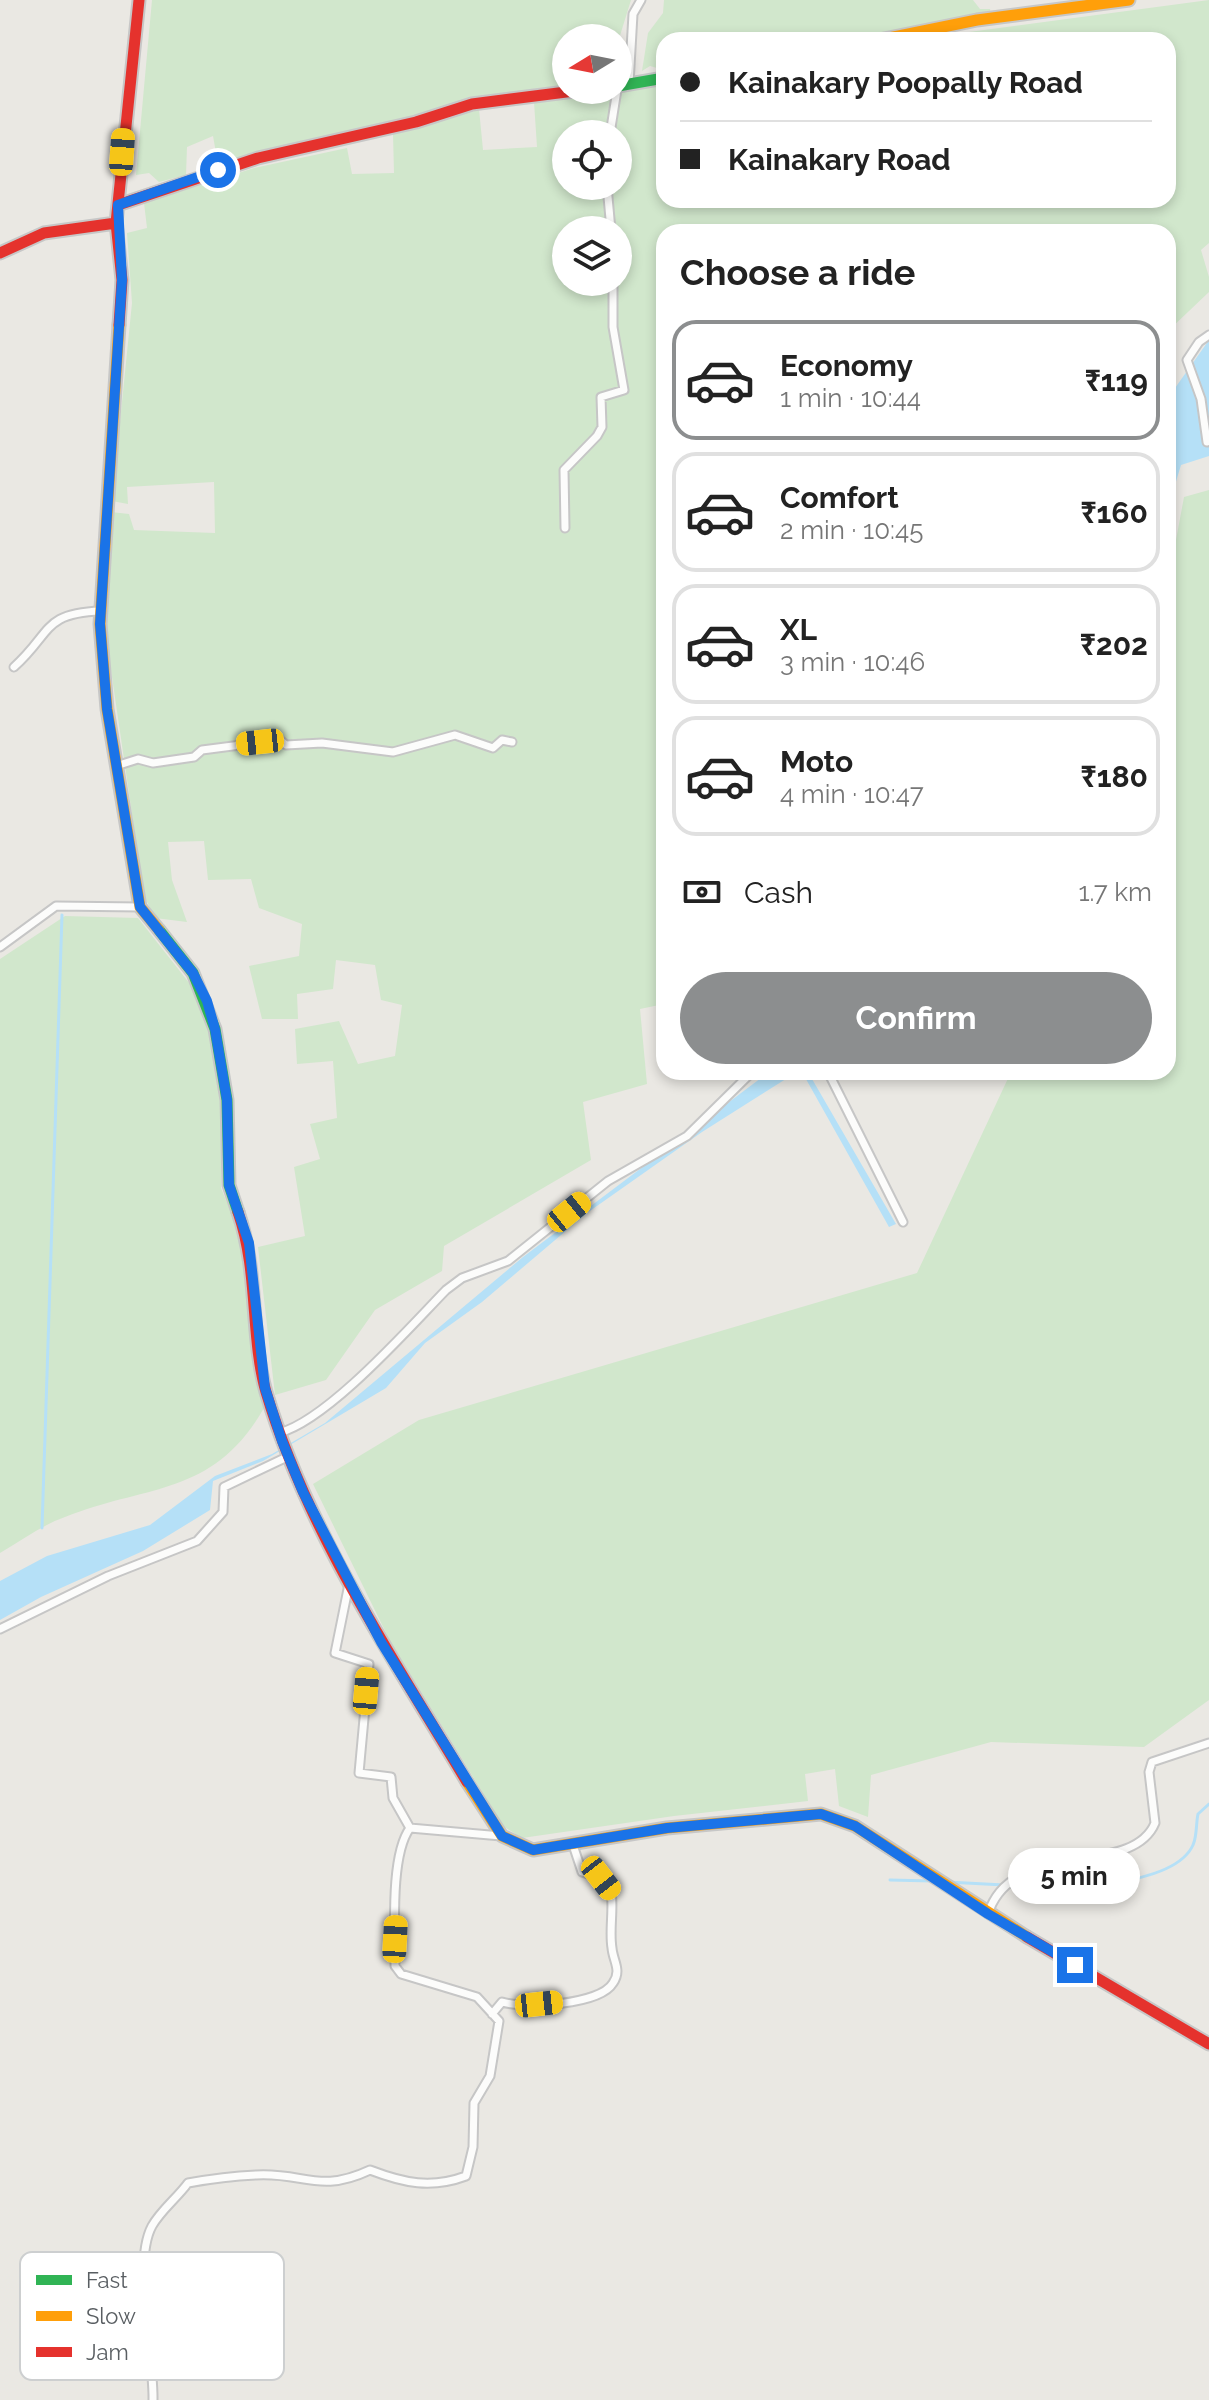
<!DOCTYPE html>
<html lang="en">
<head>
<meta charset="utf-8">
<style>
  body { margin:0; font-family:Raleway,sans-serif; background:#f6f6f6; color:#222; height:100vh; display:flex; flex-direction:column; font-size:30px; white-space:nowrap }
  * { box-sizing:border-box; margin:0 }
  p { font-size:26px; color:#767676 }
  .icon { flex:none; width:44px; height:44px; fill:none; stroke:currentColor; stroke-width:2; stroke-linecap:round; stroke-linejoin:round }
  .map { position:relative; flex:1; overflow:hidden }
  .side { position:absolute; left:656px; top:224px; width:520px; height:856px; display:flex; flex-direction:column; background:#fff; border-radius:24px; box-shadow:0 4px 12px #0003 }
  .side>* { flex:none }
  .banner { position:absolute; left:656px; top:32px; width:520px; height:176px; border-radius:24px; box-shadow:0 4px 12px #0003; display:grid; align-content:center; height:176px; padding:0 24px; background:#fff }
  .needle { width:52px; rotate:260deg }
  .controls { position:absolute; left:552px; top:24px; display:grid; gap:16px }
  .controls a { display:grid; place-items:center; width:80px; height:80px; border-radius:50%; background:#fff; box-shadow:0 4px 12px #0003; font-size:40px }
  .end { position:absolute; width:36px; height:36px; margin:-18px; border:10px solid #1a73e8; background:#fff; box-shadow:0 0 0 4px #fff }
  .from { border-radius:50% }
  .bubble { position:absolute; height:56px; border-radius:28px; background:#fff; box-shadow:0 4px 12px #0003; font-size:26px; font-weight:700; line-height:56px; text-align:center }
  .car { position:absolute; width:24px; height:48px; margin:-24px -12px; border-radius:10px; box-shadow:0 0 6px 2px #0007; background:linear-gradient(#f5c518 24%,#345 0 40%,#f5c518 0 76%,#345 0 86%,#f5c518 0) }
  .banner b { display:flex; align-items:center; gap:28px; height:76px; font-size:30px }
  .banner b+b { border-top:2px solid #e0e0e0 }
  .banner i { width:20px; height:20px; background:#222 }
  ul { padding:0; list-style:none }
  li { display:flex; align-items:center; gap:24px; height:120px; margin:0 16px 12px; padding:0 8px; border:4px solid #e0e0e0; border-radius:24px }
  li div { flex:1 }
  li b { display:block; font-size:30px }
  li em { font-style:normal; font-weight:700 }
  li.on { border-color:#8c8e8f }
  li>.icon { width:72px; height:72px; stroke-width:1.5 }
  h2 { padding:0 24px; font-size:36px; line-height:96px }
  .pay { display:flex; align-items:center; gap:20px; height:88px; padding:0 24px; font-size:30px }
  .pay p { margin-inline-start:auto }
  .cta { display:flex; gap:16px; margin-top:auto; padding:16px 24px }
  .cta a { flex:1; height:92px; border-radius:48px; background:#8c8e8f; color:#fff; font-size:32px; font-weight:700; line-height:92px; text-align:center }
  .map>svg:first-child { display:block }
</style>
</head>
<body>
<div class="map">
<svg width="1209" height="2400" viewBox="0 0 1209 2400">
  <rect width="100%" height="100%" fill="#eae8e3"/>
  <path fill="#d1e7cc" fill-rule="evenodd" d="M152 0H631L618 42V38H566V85L497 95 218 164 213 136 187 147 186 175 159 182 149 173 136 175Z
    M664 0H973L980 9H990L991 15 855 40H664V70L650 66 642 71 648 33 663 13Z
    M1209 0V243L1201 250 1209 277V292L1168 331V232H664V1004L640 1009 647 1084 583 1102 591 1160 444 1246 442 1271 375 1310 326 1380 275 1395 258 1247 305 1236 294 1167 320 1159 310 1124 337 1118 333 1061 297 1064 295 1029 339 1021 358 1064 395 1056 402 1005 381 1000 375 965 336 960 333 989 297 994 298 1019H262L249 966 299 956 302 924 259 908 251 879 208 880 204 841 168 842 172 880 187 922 155 918 144 896 106 636 111 512 129 514 134 530 215 533 214 482 127 487 128 504 112 501 132 303 127 233 147 228 144 203 254 168 347 148 352 174 394 173 393 134 479 109 483 150 537 147 534 102 664 82V200H1168V40H970L969 32ZM566 134H618V186H566ZM566 230H618V282H566Z
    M1209 490V1700L1144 1747 991 1742 871 1775 868 1817 839 1806 835 1769 805 1774 808 1801 674 1816 522 1838 503 1826 390 1641 313 1484 419 1420 917 1273 1011 1072H1168V583L1184 497Z
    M65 916 138 918 190 984 202 1006 215 1057 222 1115 221 1188 245 1246 264 1408C213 1497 147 1484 65 1517 42 1525 21 1541 0 1553V959Z"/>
  <path fill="#b5e0f7" d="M1209 340V456L1181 465 1168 508V398Z
    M769 1072H797L702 1132 587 1213 482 1302 425 1343 386 1388 263 1461 213 1481 210 1510 143 1551 41 1597 0 1620V1581L47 1556 150 1525 215 1476 272 1454 325 1423 523 1257Z
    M802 1072H808L896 1224 889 1227Z"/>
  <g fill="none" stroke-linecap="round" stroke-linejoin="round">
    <path stroke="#b5e0f7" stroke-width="3" d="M42 1528 62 915
      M890 1880 932 1881
      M947 1882 1004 1885
      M1011 1886C1052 1889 1173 1889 1193 1845 1197 1837 1196 1823 1198 1814L1209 1804"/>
    <g stroke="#c6c6c6" stroke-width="11">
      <path id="street" d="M629 84 633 14 641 0
        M610 134 617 90
        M607 186 611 230
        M1207 442 1201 399 1187 360 1199 342 1209 335
        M565 528 564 470 597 436 602 427 601 397 624 390 613 327V282
        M14 667C52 633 42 613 101 611
        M116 766 138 759 153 763 194 757 202 750 280 740 286 745 322 743 393 752 455 735 493 748 502 740 512 742
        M0 947 56 906 140 907
        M828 1072 903 1222
        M279 1433C328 1420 409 1328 446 1290L462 1278 508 1261 608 1181 687 1136 752 1072
        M349 1584 335 1653 369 1664 359 1773 391 1777 393 1798 410 1828
        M0 1629 108 1576 197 1541 223 1512 224 1487 289 1456
        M988 1914C1012 1837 1132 1879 1155 1823L1149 1772 1152 1762 1209 1743
        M492 2014 502 2002C525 2009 600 2005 613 1983 622 1970 613 1961 612 1948 609 1930 614 1909 611 1892 608 1879 594 1876 582 1872L573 1845
        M153 2400C154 2355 132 2263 152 2226 161 2210 177 2198 188 2183 210 2179 234 2176 256 2175 304 2172 319 2194 370 2170 404 2183 431 2189 466 2176L473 2147 474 2103 490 2076 499 2021 477 1997 401 1974 395 1966C395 1931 390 1855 410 1828L501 1836"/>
    </g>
    <g stroke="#c7c7c7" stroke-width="15">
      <path id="fast" d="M618 86 664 78
        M159 930 193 973 215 1029 227 1100 229 1185 238 1212"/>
    </g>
    <g stroke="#c7c7c7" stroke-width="15">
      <path id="slow" d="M879 40 977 20 1129 0
        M119 325 100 624 107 709 140 907 159 930
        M467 1782 502 1836 533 1850 667 1828 821 1814 855 1826 1027 1937"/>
    </g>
    <g stroke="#c7c7c7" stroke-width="15">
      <path id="jam" d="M118 205 258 158 416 122 472 104 582 90
        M0 253 44 233 116 223
        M119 325 122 280 116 223 139 0
        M238 1212C259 1273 250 1336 266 1392 308 1533 393 1658 467 1782
        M1027 1937 1209 2044"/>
    </g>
    <use href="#street" stroke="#fcfcfb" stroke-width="7"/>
    <use href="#fast" stroke="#30b455" stroke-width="11"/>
    <use href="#slow" stroke="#ff9f0a" stroke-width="11"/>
    <use href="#jam" stroke="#e5322d" stroke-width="11"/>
  </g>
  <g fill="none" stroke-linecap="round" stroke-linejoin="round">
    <path stroke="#1a73e8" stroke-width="10" d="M218 170 118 205 122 280 100 624 107 709 140 907 193 973 207 1001 215 1029 227 1100 229 1185 249 1243 265 1388 282 1441 303 1492 381 1642 502 1836 533 1850 667 1828 821 1814 855 1826 988 1914 1075 1965"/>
  </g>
  <rect x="20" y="2252" width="264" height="128" rx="12" fill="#fff" stroke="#cdcfd0" stroke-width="2"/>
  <rect x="36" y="2275" width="36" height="10" fill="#30b455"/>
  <rect x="36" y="2311" width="36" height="10" fill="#ff9f0a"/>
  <rect x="36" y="2347" width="36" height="10" fill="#e5322d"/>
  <g font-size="22" fill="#595e62">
    <text x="86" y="2288">Fast</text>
    <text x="86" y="2324">Slow</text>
    <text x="86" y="2360">Jam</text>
  </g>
</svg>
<div class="controls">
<a><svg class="needle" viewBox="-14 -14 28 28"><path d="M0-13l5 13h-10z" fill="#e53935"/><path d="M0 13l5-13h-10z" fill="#767676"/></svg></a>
<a><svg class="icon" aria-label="locate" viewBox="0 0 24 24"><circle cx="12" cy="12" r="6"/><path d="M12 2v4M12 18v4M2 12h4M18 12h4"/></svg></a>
<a><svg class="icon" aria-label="layers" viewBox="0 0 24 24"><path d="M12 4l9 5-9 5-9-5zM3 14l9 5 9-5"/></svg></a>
</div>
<i class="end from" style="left:218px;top:170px"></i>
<i class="end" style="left:1075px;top:1965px"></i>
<div class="bubble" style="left:1008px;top:1848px;width:132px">5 min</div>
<i class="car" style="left:122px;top:152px;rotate:4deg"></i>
<i class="car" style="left:260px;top:742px;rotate:264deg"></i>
<i class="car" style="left:569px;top:1212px;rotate:51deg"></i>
<i class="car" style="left:366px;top:1691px;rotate:5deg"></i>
<i class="car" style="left:601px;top:1878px;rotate:142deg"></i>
<i class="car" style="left:395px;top:1939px;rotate:3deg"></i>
<i class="car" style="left:539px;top:2004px;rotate:84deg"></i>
<div class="banner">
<b><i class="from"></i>Kainakary Poopally Road</b>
<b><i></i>Kainakary Road</b>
</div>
<section class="side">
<h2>Choose a ride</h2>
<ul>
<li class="on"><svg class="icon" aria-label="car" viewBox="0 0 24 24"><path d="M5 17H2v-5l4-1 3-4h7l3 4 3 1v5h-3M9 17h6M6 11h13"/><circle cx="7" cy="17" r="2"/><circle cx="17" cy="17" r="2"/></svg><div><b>Economy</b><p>1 min · 10:44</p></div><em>₹119</em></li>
<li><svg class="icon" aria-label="car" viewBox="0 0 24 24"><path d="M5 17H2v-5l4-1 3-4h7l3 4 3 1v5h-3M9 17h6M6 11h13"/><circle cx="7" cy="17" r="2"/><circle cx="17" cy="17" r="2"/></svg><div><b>Comfort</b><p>2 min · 10:45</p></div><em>₹160</em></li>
<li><svg class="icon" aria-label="car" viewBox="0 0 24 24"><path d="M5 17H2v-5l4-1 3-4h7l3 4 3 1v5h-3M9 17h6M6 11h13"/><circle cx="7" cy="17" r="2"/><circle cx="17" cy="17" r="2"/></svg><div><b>XL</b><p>3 min · 10:46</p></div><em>₹202</em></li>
<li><svg class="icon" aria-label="car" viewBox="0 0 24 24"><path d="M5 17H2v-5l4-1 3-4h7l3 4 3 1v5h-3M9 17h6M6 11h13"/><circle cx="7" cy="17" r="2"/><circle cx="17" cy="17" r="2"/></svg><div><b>Moto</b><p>4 min · 10:47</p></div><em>₹180</em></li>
</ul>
<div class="pay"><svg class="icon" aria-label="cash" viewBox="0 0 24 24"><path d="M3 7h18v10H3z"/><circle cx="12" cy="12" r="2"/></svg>Cash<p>1.7 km</p></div>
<div class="cta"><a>Confirm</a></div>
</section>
</div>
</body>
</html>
